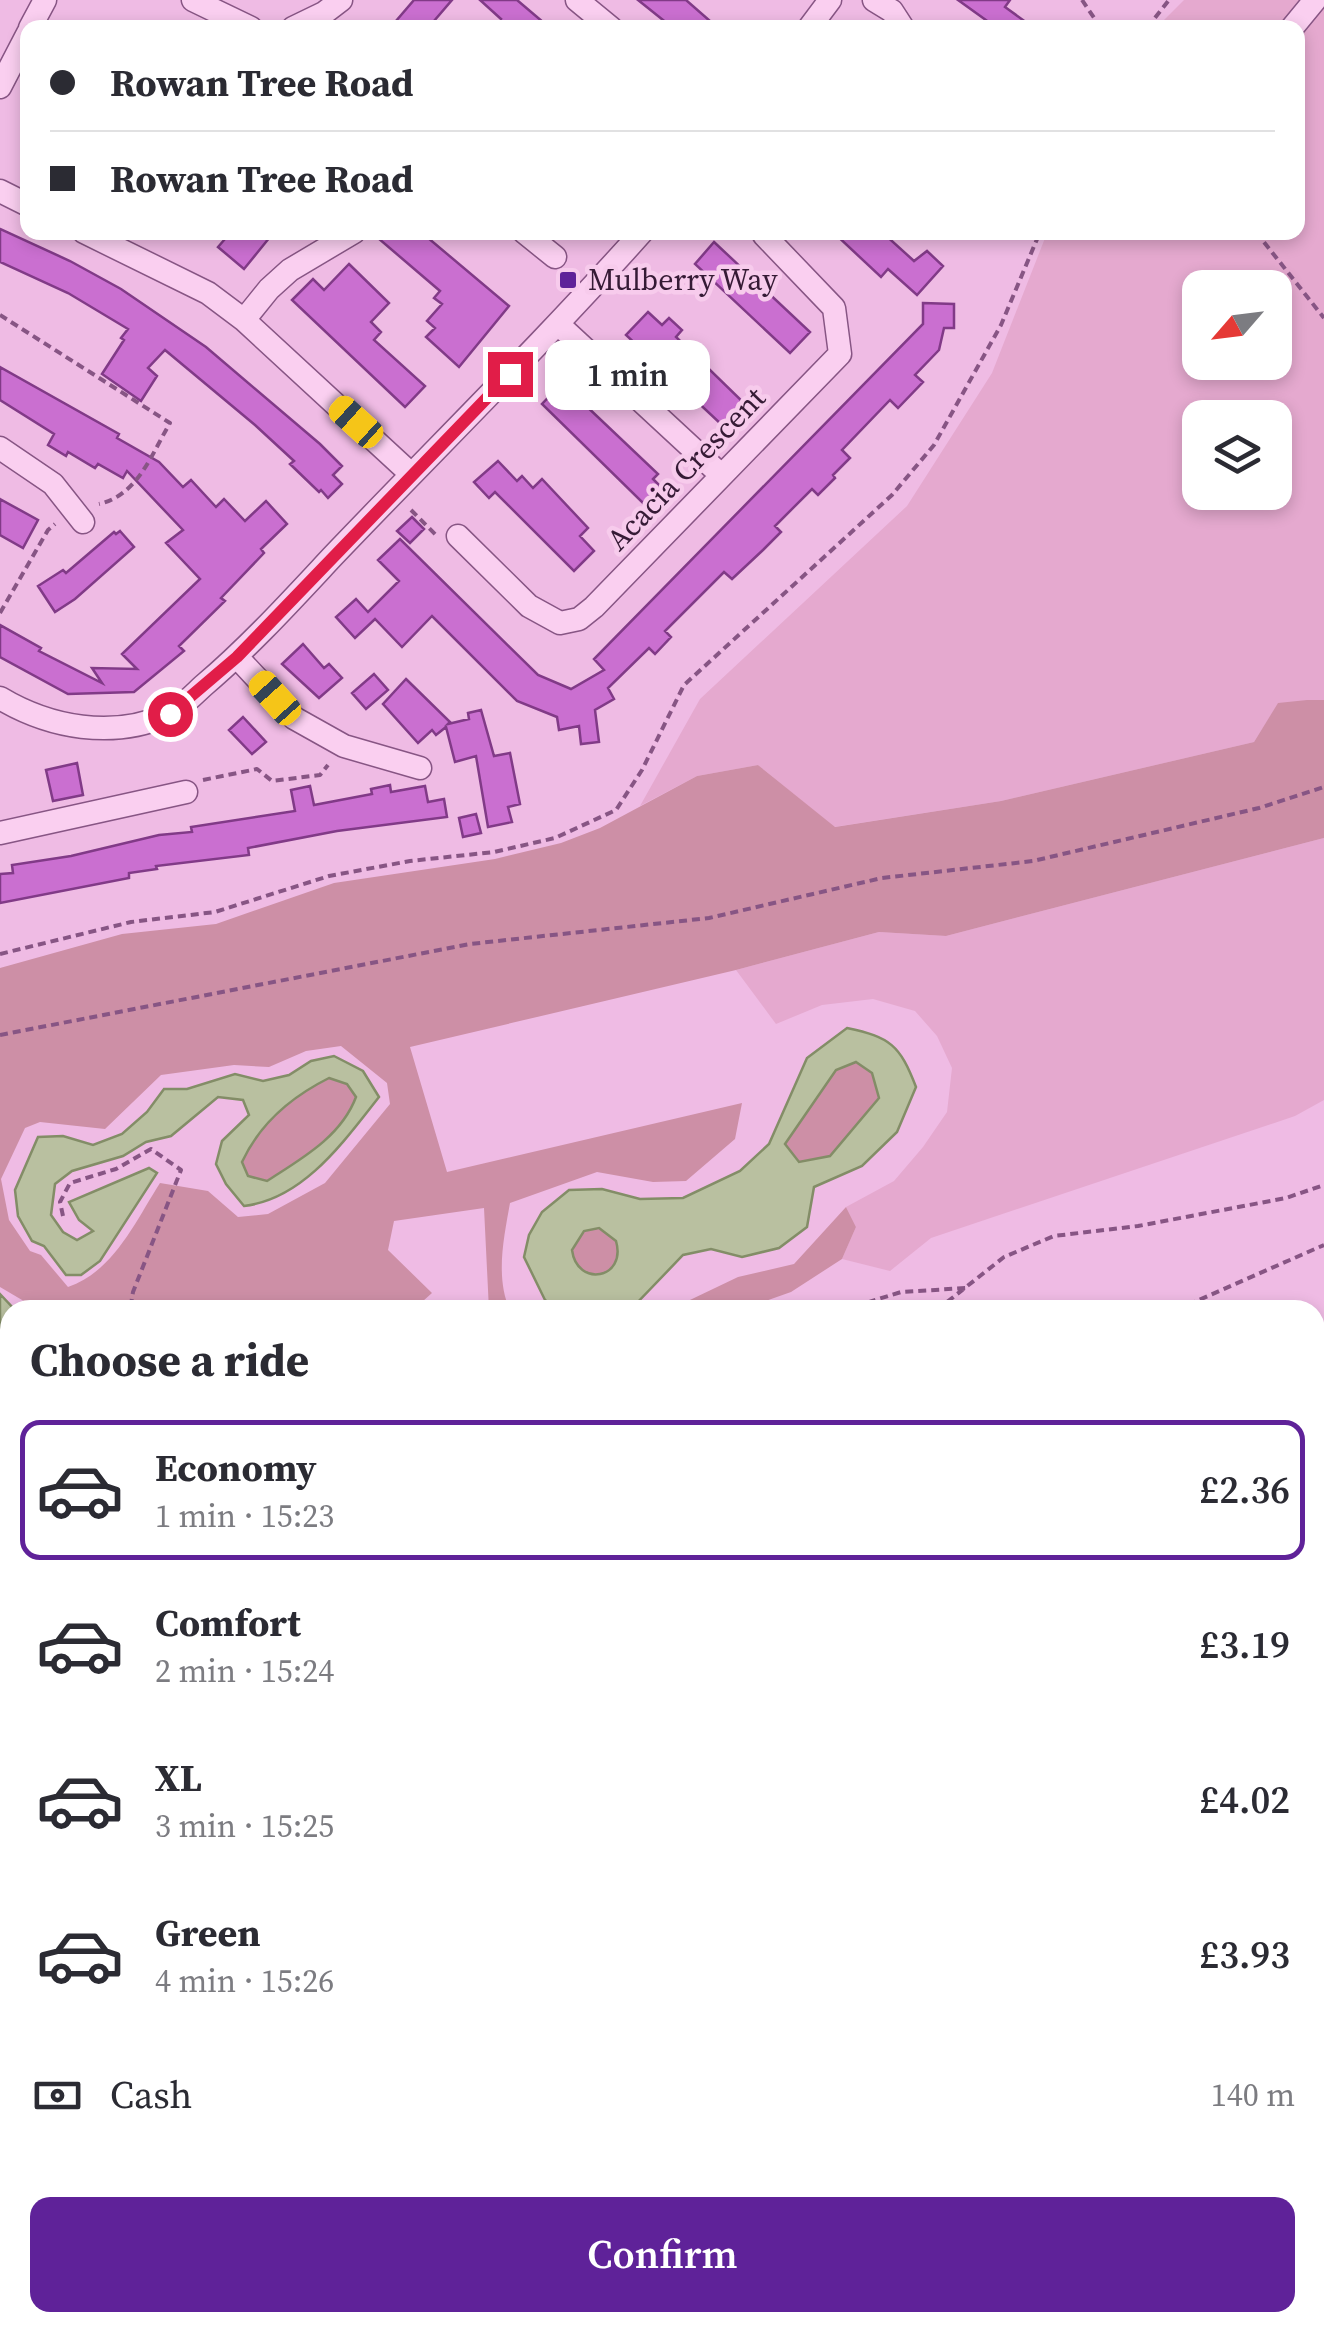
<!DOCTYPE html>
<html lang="en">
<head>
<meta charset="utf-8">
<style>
  body { margin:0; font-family:"Source Serif 4",serif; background:#f2f2f3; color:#2b2b33; height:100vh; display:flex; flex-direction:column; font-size:38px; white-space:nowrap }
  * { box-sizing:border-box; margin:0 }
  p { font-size:32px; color:#7c7c81 }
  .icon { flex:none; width:55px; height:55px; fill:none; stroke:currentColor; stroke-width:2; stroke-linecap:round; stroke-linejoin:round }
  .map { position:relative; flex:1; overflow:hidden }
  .side { position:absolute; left:0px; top:1300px; width:1325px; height:1032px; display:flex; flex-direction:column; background:#fff; border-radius:30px 30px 0 0; box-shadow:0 5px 15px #0003 }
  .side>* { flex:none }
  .guide { position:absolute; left:20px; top:20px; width:1285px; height:220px; border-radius:20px; box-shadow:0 5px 15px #0003; display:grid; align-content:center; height:220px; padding:0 30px; background:#fff }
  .needle { width:65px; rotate:242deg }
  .controls { position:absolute; left:1182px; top:270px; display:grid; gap:20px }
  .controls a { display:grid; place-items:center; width:110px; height:110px; border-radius:20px; background:#fff; box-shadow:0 5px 15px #0003; font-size:50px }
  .end { position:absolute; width:45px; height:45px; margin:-22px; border:12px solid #e11d48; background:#fff; box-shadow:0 0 0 5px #fff }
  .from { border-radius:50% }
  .bubble { position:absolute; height:70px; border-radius:20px; background:#fff; box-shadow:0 5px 15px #0003; font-size:32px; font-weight:600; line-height:70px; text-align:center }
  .car { position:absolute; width:30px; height:60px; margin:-30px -15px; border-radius:12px; box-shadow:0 0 8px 2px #0007; background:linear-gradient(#f5c518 24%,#345 0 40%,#f5c518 0 76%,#345 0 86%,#f5c518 0) }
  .guide b { display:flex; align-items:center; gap:35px; height:95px; font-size:38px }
  .guide b+b { border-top:2px solid #e1e1e2 }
  .guide i { width:25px; height:25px; background:#2b2b33 }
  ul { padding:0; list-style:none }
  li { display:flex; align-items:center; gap:30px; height:140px; margin:0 20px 15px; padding:0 10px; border:5px solid transparent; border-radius:20px }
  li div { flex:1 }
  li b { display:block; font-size:38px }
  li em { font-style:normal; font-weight:600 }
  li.on { border-color:#5f2299 }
  li>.icon { width:90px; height:90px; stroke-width:1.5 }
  h2 { padding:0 30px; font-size:45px; line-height:120px }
  .pay { display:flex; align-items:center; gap:25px; height:110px; padding:0 30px; font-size:38px }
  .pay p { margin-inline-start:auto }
  .button { display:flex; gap:20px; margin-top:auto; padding:20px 30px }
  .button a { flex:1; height:115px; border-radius:20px; background:#5f2299; color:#fff; font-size:40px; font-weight:600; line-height:115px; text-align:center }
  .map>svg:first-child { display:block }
</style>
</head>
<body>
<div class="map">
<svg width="1324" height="2331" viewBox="0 0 1324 2331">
  <rect width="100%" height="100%" fill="#efbbe4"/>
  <path fill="#e5a9cf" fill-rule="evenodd" d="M1184 0H1324V700L1278 704 1254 742 1001 801 834 827 758 765 697 776 640 806 700 699 907 506 992 373 1047 233 1298 232V28L1157 27ZM1200 288H1275V362H1200ZM1200 418H1275V492H1200Z
    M1324 838V1100L1295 1116 931 1238 890 1271 842 1259 856 1227 846 1207 894 1181 923 1147 947 1112 952 1068 937 1036 915 1011 873 999 822 1005 776 1024 736 970 879 932 946 936Z
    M10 1746V1930L0 1935V1747Z
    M0 2231H10V2322H219L227 2331H0Z"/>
  <path fill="#cd8fa6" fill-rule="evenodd" d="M1307 700H1324V838L946 936 879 932 736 970 410 1047 447 1172 742 1103 735 1139 686 1181 653 1182 597 1172 510 1203C504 1237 495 1278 510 1310H489L484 1208 394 1221 388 1250 432 1293 413 1310H39L0 1287V968L122 934 216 924 334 883 495 859 561 843 600 828 697 776 758 765 835 827 1001 801 1254 742 1278 703ZM341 1046 387 1083 390 1104 325 1183 268 1214 238 1217 208 1191 160 1183C135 1222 114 1271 68 1287L41 1255 30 1251 9 1220 1 1179 25 1128 40 1122 105 1129 161 1075 234 1065 269 1067 306 1051Z
    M856 1062 872 1073 879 1097 830 1156 800 1162 785 1144 836 1070Z
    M329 1077 347 1084 356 1097C340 1137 301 1158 266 1181L248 1176 242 1162C261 1122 291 1098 329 1077Z
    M846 1207 856 1227 842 1259 791 1292 740 1310H669L738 1277 794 1264Z
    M573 1252a23 23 0 1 1 46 0a23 23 0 1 1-46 0Z
    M1324 1341V1711H1315V1345Z
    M10 1930V2020L0 2011V1935Z
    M1315 2252H1324V2331H1028L990 2323 1315 2322Z
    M490 2323 652 2322V2323L642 2331H528Z"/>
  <path fill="#b9c0a0" stroke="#838d67" stroke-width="2.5" fill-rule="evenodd" d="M847 1028C890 1037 900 1045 916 1087L897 1132 862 1166 814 1187 807 1227 779 1248 742 1257 711 1249 683 1255 633 1307 626 1310H560L545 1300 524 1257 529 1235 542 1212 569 1190 602 1189 640 1199 683 1198 740 1171 769 1144 807 1058ZM856 1062 872 1073 879 1098 830 1156 799 1162 785 1144 836 1070ZM599 1228 616 1241C627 1279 577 1288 572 1250L584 1231Z
    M334 1056 363 1071 379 1097C344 1141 304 1199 244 1206L226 1184 216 1164 222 1141 249 1115 243 1100 218 1097 171 1136 146 1142 123 1156 72 1171 55 1184 51 1215 63 1232 77 1240 93 1231 79 1220 69 1202 149 1168 157 1173 100 1261 81 1275H66L44 1246 32 1241 18 1216 15 1190 38 1137 63 1136 93 1145 122 1134 147 1112 164 1089H187L235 1074 263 1081 289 1075 311 1061ZM329 1078 347 1084 356 1097C341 1137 301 1159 267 1181L248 1176 242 1162C260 1123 291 1097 329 1078Z
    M0 1294 15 1310H10V1394L0 1400Z"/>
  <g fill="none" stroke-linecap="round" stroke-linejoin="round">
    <path stroke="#b9c0a0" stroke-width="40" d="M0 2203H10
      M253 2322 264 2331"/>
  </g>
  <path fill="#ca6fd0" stroke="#813a87" stroke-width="2.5" d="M414 0H452L428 28H390Z
    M480 0H517L550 28H494L501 19Z
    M638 0H686L718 28H673Z
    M958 0H1010L1005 7 1034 28H997Z
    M0 229 70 261 121 289 206 347 320 444 342 466 333 475 342 484 328 498 321 490 319 492 290 464 294 461 255 425 165 350 148 368 157 376 141 401 102 374 124 340 121 338 128 329 68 293 0 262Z
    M231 232H274L244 269 218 247Z
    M371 232H421L509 306 459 367 426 337 435 328 427 321 442 304 434 298 440 291Z
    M833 232H882L914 261 927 251 943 266 917 295 888 269 881 277Z
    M714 242 810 332 790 353 695 264Z
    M349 264 389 303 371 322 381 332 374 340 425 386 405 407 292 300 313 279 324 290Z
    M923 303 954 304V328H944L939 350 915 375 923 382 898 408 890 400 842 450 850 458 833 475 835 478 818 495 812 489 775 526 781 532 763 550 732 579 724 572 665 631 671 637 655 654 649 648 608 688 614 699 595 710 599 742 581 744 579 726 559 730 557 717 517 701 432 616 402 647 375 619 355 638 336 617 356 599 368 612 399 581 378 560 400 539 538 675 571 689 604 670 594 659 923 324Z
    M648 312 662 325 669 318 682 330 676 337 745 404 723 426 626 335Z
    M0 367 119 434 117 438 159 462 183 487 191 480 216 507 224 499 245 521 266 501 287 524 261 549 264 553 221 598 225 601 179 646 184 651 134 692 68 694 0 657V625L41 648 39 651 102 683 92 668 137 669 122 654 200 579 166 543 183 530 127 471 123 478 98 464 95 468 68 452 66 456 48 445 54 434 0 400Z
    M562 383 658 474 653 479 660 486 643 503 542 404Z
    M498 461 517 481 522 476 533 488 542 479 588 528 580 536 594 551 574 571 495 492 489 498 474 482Z
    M0 499 38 520 23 548 0 535Z
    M412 517 424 529 410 543 397 531Z
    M120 531 134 547 75 599 55 612 38 586 63 570 66 573 114 532 116 534Z
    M303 644 324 668 329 664 342 678 319 698 282 664Z
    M374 674 388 690 366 709 352 693Z
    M406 679 450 722 448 724 469 719 468 713 481 710 494 756 510 753 520 804 508 807 512 822 488 827 476 756 455 762 446 727 436 735 432 730 418 743 383 704Z
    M243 717 266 742 252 754 229 730Z
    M77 763 83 795 53 801 46 770Z
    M390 785 391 792 425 786 428 802 444 799 447 817 337 831 248 848 249 855 156 866 157 869 129 873V878L0 903V874L13 873 12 865 71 856 159 835 192 832 191 827 295 811 291 790 310 786 314 805 372 794 371 789Z
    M476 814 481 833 463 837 459 818Z"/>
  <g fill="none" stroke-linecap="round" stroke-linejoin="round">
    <g stroke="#875584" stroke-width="25">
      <path id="minor" d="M193 0 251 28
        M577 0 611 28
        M874 0 892 11 903 28
        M30 28 45 0
        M293 28 324 13 341 0
        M809 28 830 0
        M1292 28 1315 0
        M0 87 28 33
        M0 191 28 205
        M84 232 208 293 244 320 411 474
        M524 232 555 257
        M244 320 269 289 290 270 354 232
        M559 325 720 474
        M0 448 53 484 83 522
        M458 536 529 606 560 623 579 619 594 607 840 354 834 308 764 235
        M237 657 294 718 344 746 420 768
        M0 698C50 728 113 739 167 715 180 709 192 696 203 686 249 647 290 602 332 557 435 449 542 344 642 232
        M0 833 186 792"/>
    </g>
    <path stroke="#875584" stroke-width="4" stroke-dasharray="8 5" stroke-linecap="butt" d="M1082 0 1101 28
      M1147 28 1169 0
      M1256 232 1324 318
      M0 315 170 423C151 455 138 495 99 504
      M411 510 436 535
      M0 613 48 530 55 524
      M203 780 257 769 272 781 320 775 328 765
      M0 954 131 922 215 912 329 876 410 861 494 852 555 838 616 810 642 770 684 685 892 495 934 445 1001 325 1040 232
      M0 1035 470 944 709 918 882 878 1033 861 1259 808 1324 787
      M63 1216 60 1202 70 1183 116 1169 151 1149 181 1170 133 1292 130 1310
      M337 1310 408 1305 433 1310
      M843 1310 901 1292 966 1288
      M937 1310 1004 1257 1054 1236 1138 1226 1286 1198 1324 1185
      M1176 1310 1324 1245
      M1315 1330 1324 1326
      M0 1433 10 1427
      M0 1484 10 1479
      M0 1672 10 1671
      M1315 1696 1324 1694
      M0 1738 10 1736
      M0 2091 10 2098
      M1315 2302 1324 2301
      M375 2322 387 2331
      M712 2331 726 2322"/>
    <use href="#minor" stroke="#facff0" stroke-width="22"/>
  </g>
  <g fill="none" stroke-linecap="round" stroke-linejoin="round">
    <path stroke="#e11d48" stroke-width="12" d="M170 714 237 657 510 374"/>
  </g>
  <rect fill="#5f2299" stroke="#f7cbec" stroke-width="4" x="558" y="270" width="20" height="20" rx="5"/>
  <g text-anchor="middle" stroke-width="9" stroke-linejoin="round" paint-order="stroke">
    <g font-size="30" fill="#351a35" stroke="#f7cbec" text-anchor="start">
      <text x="588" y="290">Mulberry Way</text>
    </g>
    <g font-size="30" fill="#351a35" stroke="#f7cbec">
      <text transform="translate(686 469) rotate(-46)" y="10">Acacia Crescent</text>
    </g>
  </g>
</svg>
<div class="controls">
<a><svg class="needle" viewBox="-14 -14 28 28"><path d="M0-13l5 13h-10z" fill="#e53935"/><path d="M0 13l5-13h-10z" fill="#7c7c81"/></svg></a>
<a><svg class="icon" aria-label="layers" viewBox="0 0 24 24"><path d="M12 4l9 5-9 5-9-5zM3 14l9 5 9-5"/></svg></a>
</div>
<i class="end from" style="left:170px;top:714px"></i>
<i class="end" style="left:510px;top:374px"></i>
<div class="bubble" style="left:545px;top:340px;width:165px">1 min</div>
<i class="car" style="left:356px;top:422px;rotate:312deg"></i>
<i class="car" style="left:275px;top:698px;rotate:318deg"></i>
<div class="guide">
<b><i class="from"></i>Rowan Tree Road</b>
<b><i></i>Rowan Tree Road</b>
</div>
<section class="side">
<h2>Choose a ride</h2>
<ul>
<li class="on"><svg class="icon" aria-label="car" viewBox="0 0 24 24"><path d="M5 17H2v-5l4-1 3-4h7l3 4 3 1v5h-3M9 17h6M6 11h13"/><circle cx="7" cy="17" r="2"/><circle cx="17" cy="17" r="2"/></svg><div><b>Economy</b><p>1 min · 15:23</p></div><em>£2.36</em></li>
<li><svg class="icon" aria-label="car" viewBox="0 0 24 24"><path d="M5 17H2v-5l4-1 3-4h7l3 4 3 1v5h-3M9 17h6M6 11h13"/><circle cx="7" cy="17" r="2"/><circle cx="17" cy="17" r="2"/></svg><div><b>Comfort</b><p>2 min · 15:24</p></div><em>£3.19</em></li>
<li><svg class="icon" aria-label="car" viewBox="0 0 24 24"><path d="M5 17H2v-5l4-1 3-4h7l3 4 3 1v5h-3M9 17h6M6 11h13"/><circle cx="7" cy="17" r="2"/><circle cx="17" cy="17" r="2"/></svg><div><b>XL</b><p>3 min · 15:25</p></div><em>£4.02</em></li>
<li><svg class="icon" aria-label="car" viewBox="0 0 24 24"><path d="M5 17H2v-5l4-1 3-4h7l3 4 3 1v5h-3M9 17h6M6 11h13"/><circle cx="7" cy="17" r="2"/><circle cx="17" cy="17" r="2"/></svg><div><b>Green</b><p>4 min · 15:26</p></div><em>£3.93</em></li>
</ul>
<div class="pay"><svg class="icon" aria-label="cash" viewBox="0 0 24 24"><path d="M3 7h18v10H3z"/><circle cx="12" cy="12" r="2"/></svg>Cash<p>140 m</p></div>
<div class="button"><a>Confirm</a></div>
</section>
</div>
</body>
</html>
